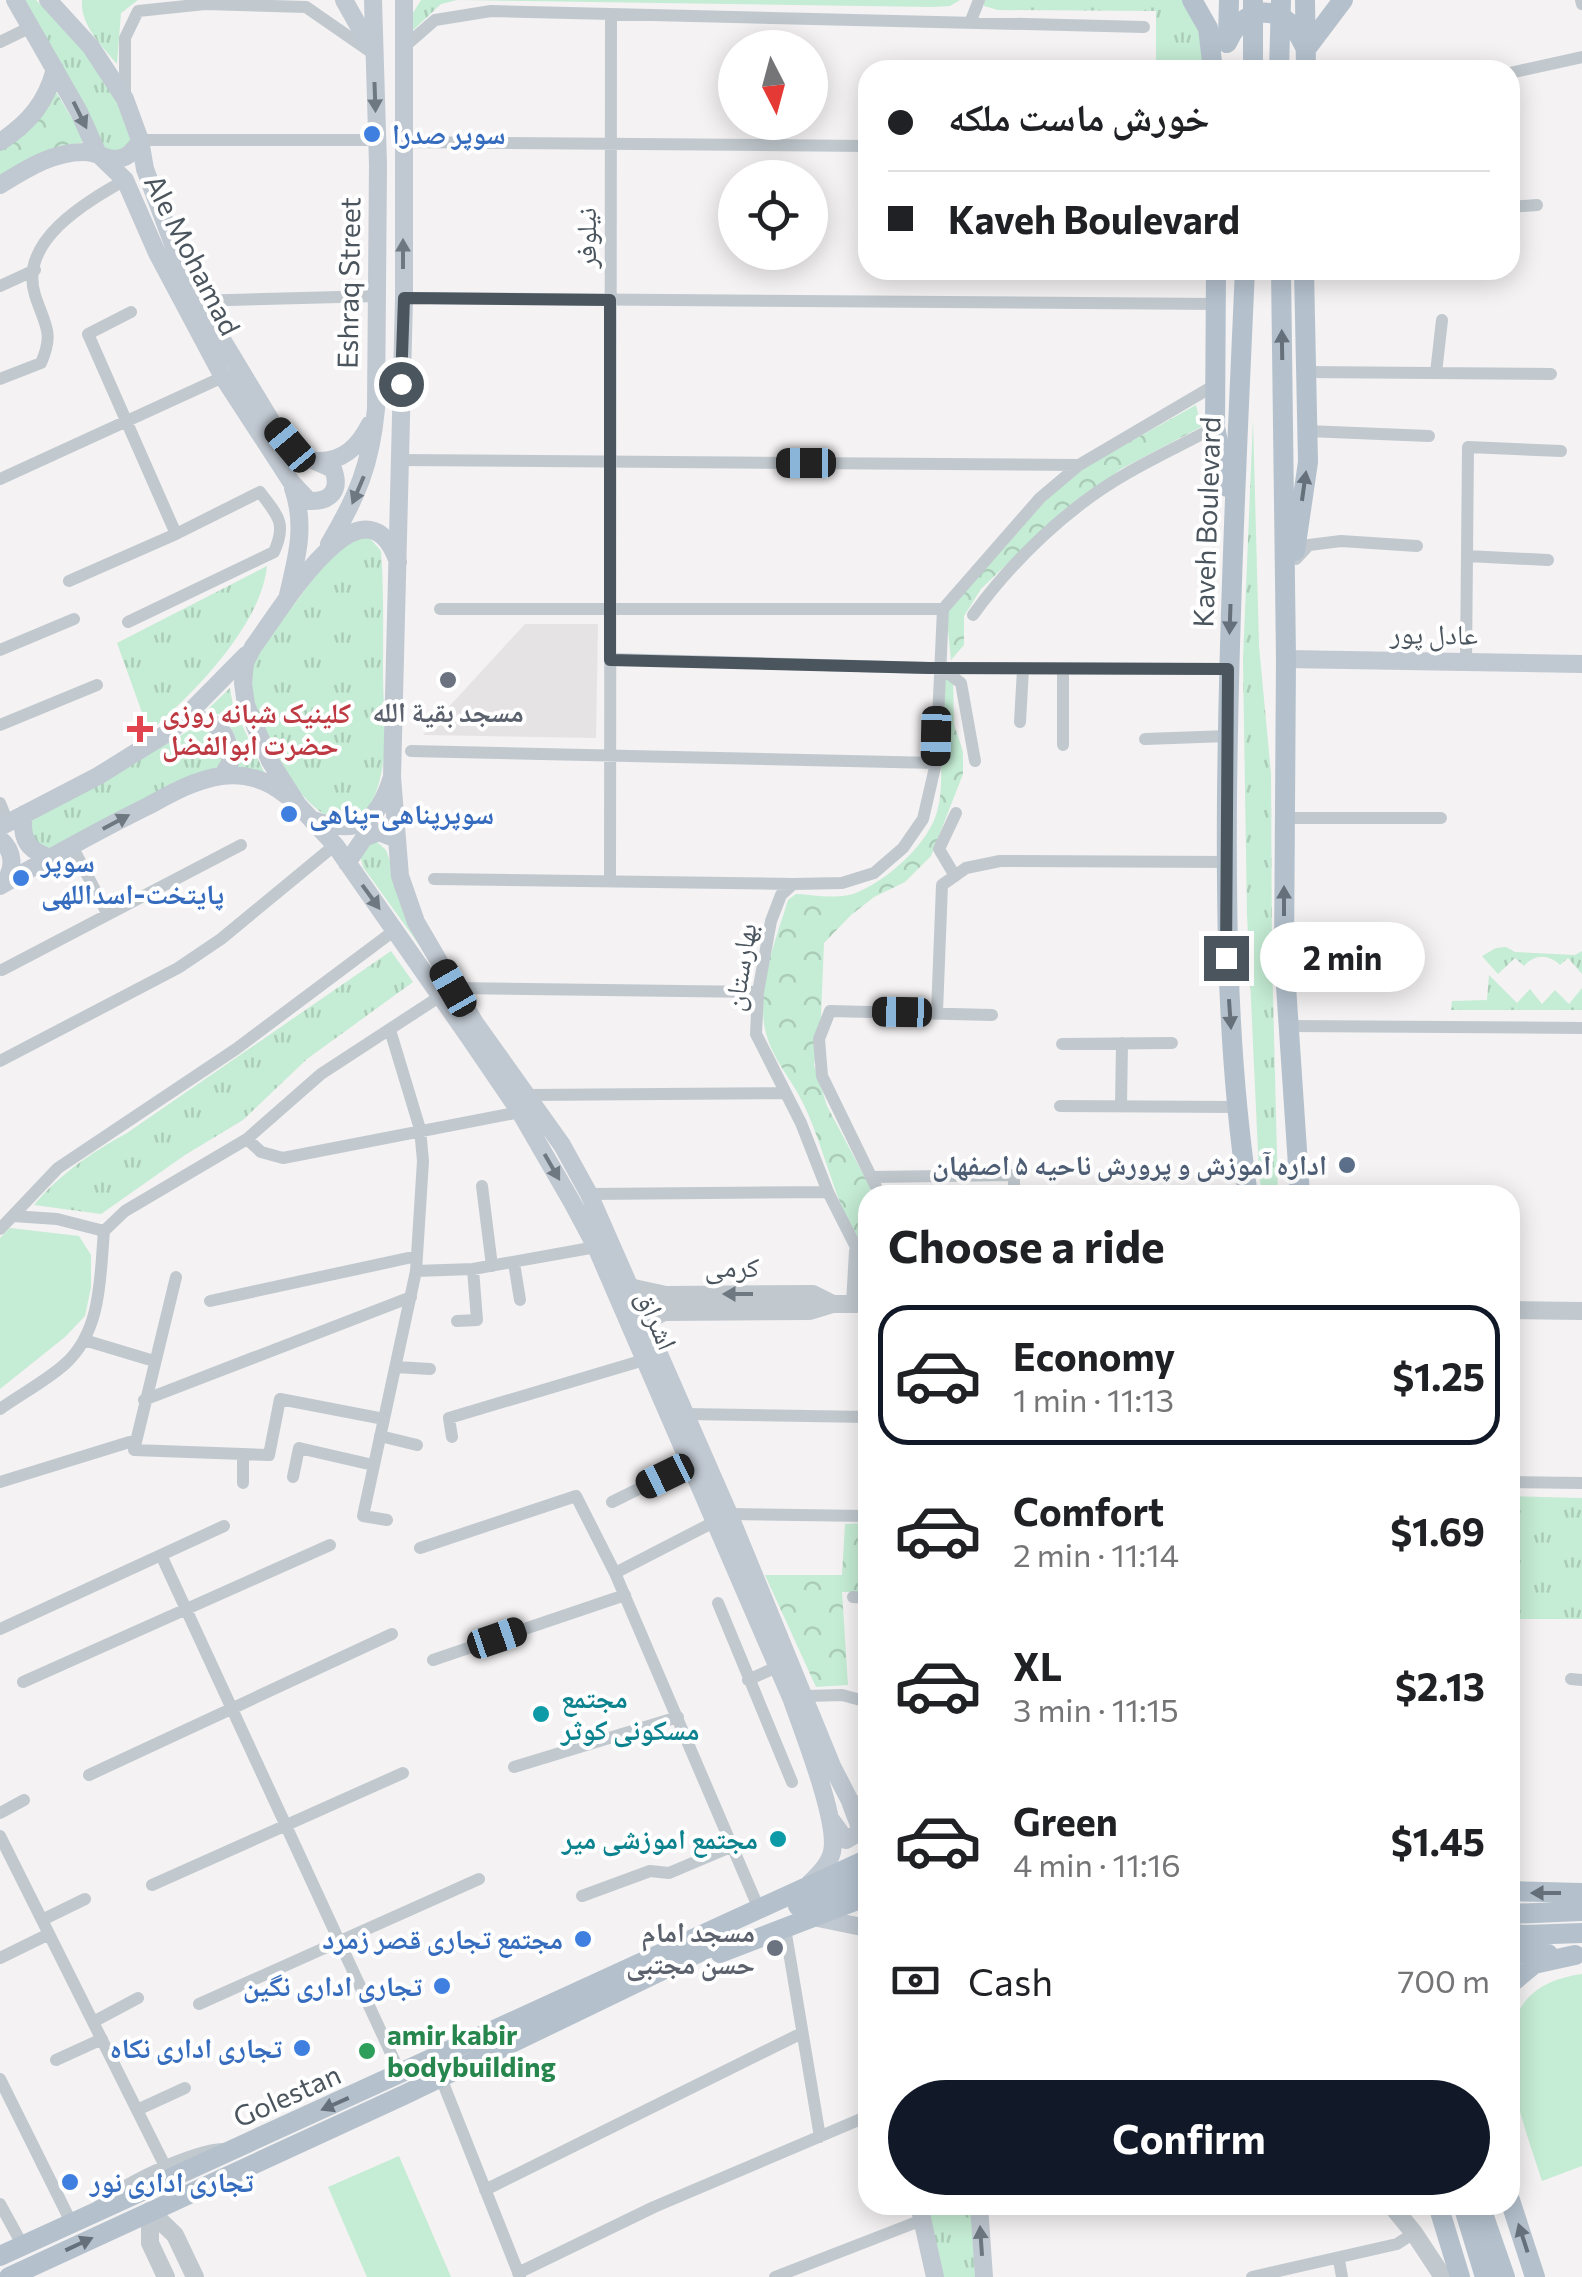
<!DOCTYPE html>
<html lang="en">
<head>
<meta charset="utf-8">
<style>
  body { margin:0; font-family:Commissioner,"Noto Naskh Arabic",sans-serif; background:#f6f6f6; color:#202124; height:100vh; display:flex; flex-direction:column; font-size:38px; white-space:nowrap }
  * { box-sizing:border-box; margin:0 }
  p { font-size:32px; color:#757577 }
  .icon { flex:none; width:55px; height:55px; fill:none; stroke:currentColor; stroke-width:2; stroke-linecap:round; stroke-linejoin:round }
  .map { position:relative; flex:1; overflow:hidden }
  .details { position:absolute; left:858px; top:1185px; width:662px; height:1030px; display:flex; flex-direction:column; background:#fff; border-radius:30px; box-shadow:0 5px 25px #0003 }
  .details>* { flex:none }
  .banner { position:absolute; left:858px; top:60px; width:662px; height:220px; border-radius:30px; box-shadow:0 5px 25px #0003; display:grid; align-content:center; height:220px; padding:0 30px; background:#fff }
  .needle { width:65px; rotate:174deg }
  .controls { position:absolute; left:718px; top:30px; display:grid; gap:20px }
  .controls a { display:grid; place-items:center; width:110px; height:110px; border-radius:50%; background:#fff; box-shadow:0 5px 25px #0003; font-size:50px }
  .end { position:absolute; width:45px; height:45px; margin:-22px; border:12px solid #4b555e; background:#fff; box-shadow:0 0 0 5px #fff }
  .from { border-radius:50% }
  .bubble { position:absolute; height:70px; border-radius:35px; background:#fff; box-shadow:0 5px 25px #0003; font-size:32px; font-weight:700; line-height:70px; text-align:center }
  .car { position:absolute; width:30px; height:60px; margin:-30px -15px; border-radius:12px; box-shadow:0 0 8px 2px #0007; background:linear-gradient(#222 24%,#8ab4d8 0 40%,#222 0 76%,#8ab4d8 0 86%,#222 0) }
  .banner b { display:flex; align-items:center; gap:35px; height:95px; font-size:38px }
  .banner b+b { border-top:2px solid #e0e0e0 }
  .banner i { width:25px; height:25px; background:#202124 }
  ul { padding:0; list-style:none }
  li { display:flex; align-items:center; gap:30px; height:140px; margin:0 20px 15px; padding:0 10px; border:5px solid transparent; border-radius:30px }
  li div { flex:1 }
  li b { display:block; font-size:38px }
  li em { font-style:normal; font-weight:700 }
  li.current { border-color:#111827 }
  li>.icon { width:90px; height:90px; stroke-width:1.5 }
  h2 { padding:0 30px; font-size:45px; line-height:120px }
  .pay { display:flex; align-items:center; gap:25px; height:110px; padding:0 30px; font-size:38px }
  .pay p { margin-inline-start:auto }
  .button { display:flex; gap:20px; margin-top:auto; padding:20px 30px }
  .button a { flex:1; height:115px; border-radius:60px; background:#111827; color:#fff; font-size:40px; font-weight:700; line-height:115px; text-align:center }
  .map>svg:first-child { display:block }
</style>
</head>
<body>
<div class="map">
<svg width="1582" height="2277" viewBox="0 0 1582 2277">
  <defs>
    <pattern id="grass-tufts" width="24" height="20" patternUnits="userSpaceOnUse" patternTransform="scale(2.5)"><rect width="24" height="20" fill="#c5ecd4"/><path d="M3 7l-1-3M5 7V3M7 7l1-3M15 17l-1-3M17 17v-4M19 17l1-3" fill="none" stroke="#abccb8"/></pattern>
    <pattern id="forest-crowns" width="20" height="18" patternUnits="userSpaceOnUse" patternTransform="scale(2.5)"><rect width="20" height="18" fill="#c5ecd4"/><path d="M2 6a3 3 0 1 1 6 0M12 15a3 3 0 1 1 6 0" fill="none" stroke="#abccb8"/></pattern>
  </defs>
  <rect width="100%" height="100%" fill="#f4f2f2"/>
  <path fill="#e5e3e3" d="M525 624H598L596 738 423 735Z"/>
  <path fill="url(#grass-tufts)" d="M21 0H36L89 54 115 87 134 138 126 148 111 152 101 147Z
    M82 0H138L121 13 117 64C102 46 80 25 82 0Z
    M421 0H960L950 6 932 7 457 0 441 4 410 33 411 16Z
    M984 0H1182L1200 30 1207 70H1156V11L998 10 984 6Z
    M1253 420 1259 646 1271 774 1272 957 1278 1195H1262L1259 1173 1247 914 1243 660Z
    M368 536 381 551C384 591 383 632 383 673 383 700 386 729 384 756 382 773 377 800 364 812 317 858 244 711 249 677 254 647 285 618 302 594 321 569 336 543 368 536Z
    M267 566C261 626 193 694 149 732L117 643Z
    M230 688 233 706 265 774 235 770C245 750 234 732 223 715L205 712Z
    M204 727C220 736 222 745 222 763L213 770 50 850 35 844 30 830 33 816 77 796 190 730Z
    M376 841 386 850 420 946 363 867 360 855 365 845Z
    M1506 947 1515 952 1575 955 1582 951V974L1568 958 1560 965C1548 954 1535 954 1524 966L1515 958 1498 974 1482 956 1496 948Z
    M391 951 413 982 307 1059 243 1120 185 1155 101 1214 34 1205C61 1173 91 1153 127 1133Z
    M1489 975 1517 1003 1530 989 1542 1004 1555 990 1569 1004 1582 988V1010H1451L1452 1001 1487 1000Z
    M1510 1496 1582 1498V1619H1510Z
    M926 2205H972L975 2277H943Z"/>
  <path fill="url(#forest-crowns)" d="M55 90 86 142 60 146 0 177V150C26 133 42 119 55 90Z
    M1196 405 1201 427 1121 469 1038 534 981 589 964 616V645L951 660 946 609 1041 504 1081 469Z
    M945 680H953L954 724 963 752V774L931 856 905 882 874 897 851 915 824 943 821 1016 814 1065 827 1106 870 1187 867 1255C836 1210 827 1154 804 1105 792 1079 771 1058 765 1029 756 987 776 940 788 900L796 894C815 895 840 900 858 892 887 880 923 848 935 818 943 797 941 772 941 749 941 726 943 703 945 680Z
    M867 1523V1592H842L848 1685 816 1687 765 1575H842L845 1524Z"/>
  <path fill="#c5ecd4" d="M10 1228 79 1236 91 1255V1287L85 1316 65 1337 0 1389V1238Z
    M1582 1974V2166L1542 2181C1520 2110 1466 1990 1582 1974Z
    M399 2156 451 2277H367L328 2187Z"/>
  <g fill="none" stroke-linecap="round" stroke-linejoin="round">
    <path stroke="#c1c9cf" stroke-width="12" d="M1581 0 1582 4
      M970 23 979 0
      M0 42 31 27
      M404 47 435 20 491 11 1144 27
      M1510 73 1582 57
      M125 96V38L138 11 205 4 306 7 371 52
      M140 140H377
      M403 142 868 146
      M1510 207 1537 205
      M0 286 35 270
      M404 298 1216 304
      M194 301 377 296
      M131 312 88 334 176 534
      M1305 372 1551 374
      M1436 373 1442 320
      M0 379 41 363C55 332 44 324 35 295 18 241 86 202 125 180
      M1307 431 1429 436
      M399 460 1079 465 1215 385
      M0 479 223 377 242 372
      M1467 556 1548 560
      M1296 559 1309 545 1341 541 1417 546
      M69 581 176 534 260 492C278 516 287 523 274 552L128 622
      M440 609H943
      M973 615C1012 561 1068 507 1126 474 1155 457 1186 443 1215 427
      M0 650 74 619
      M610 659 929 668 1228 669
      M1466 662 1468 447 1561 451
      M941 668 961 683 975 761
      M1020 722 1023 669
      M0 725 97 685
      M1145 739 1228 736
      M1063 745V669
      M411 751 936 763
      M0 803 8 823
      M1284 818H1441
      M72 846 107 913
      M955 876 939 849 956 813
      M434 879 793 884
      M610 881 611 14
      M2 970 241 845
      M453 988 758 992
      M937 1012 942 885 966 868 1000 861 1227 862
      M1288 1026 1582 1028
      M1062 1044 1172 1043
      M0 1061 178 968 221 939 335 845
      M527 1095 786 1093
      M1060 1106 1236 1107
      M1121 1106 1122 1043
      M247 1139 261 1152 283 1158 520 1112
      M871 1177 1014 1175V1195
      M482 1186 492 1266
      M589 1194 828 1192
      M880 1195 822 1076 819 1039 830 1011 992 1015
      M1098 1195V1192
      M13 1216 57 1219 104 1231
      M0 1229 58 1168 236 1049 395 930
      M104 1231 125 1211 247 1139 321 1074 439 997
      M514 1263 520 1300
      M416 1271 473 1269 596 1247
      M868 1271 828 1192 801 1123 756 1034 758 992 771 921 781 895 793 884 842 883 874 873 903 848 923 819 936 763 943 609 1040 498 1079 465
      M176 1277 134 1450 269 1455 280 1399 384 1419
      M210 1301 417 1256
      M852 1304 855 1251
      M457 1321 477 1320 473 1269
      M84 1340 154 1361
      M396 1367 430 1369
      M144 1400 411 1297
      M0 1409C21 1394 46 1381 65 1364 102 1331 100 1276 104 1231
      M685 1414 868 1417
      M380 1436 417 1445
      M452 1437 449 1418 644 1360
      M293 1477 299 1448 373 1465
      M0 1482 136 1440
      M1510 1482 1582 1483
      M243 1483V1454
      M612 1502 691 1463
      M729 1514 868 1516
      M387 1520 363 1516 416 1271 423 1161 420 1129 390 1030
      M420 1548 576 1496 615 1573 759 1909
      M161 1555 401 2075
      M615 1573 716 1521
      M853 1597 868 1598
      M718 1603 792 1782
      M0 1629 224 1526
      M433 1660 625 1595
      M1571 1679 1582 1680
      M748 1680 779 1666
      M23 1682 330 1545
      M806 1696 842 1695 868 1702
      M514 1767 678 1717
      M89 1775 392 1634
      M0 1813 24 1800
      M0 1836 166 2168
      M152 1885 403 1773
      M582 1896 650 1871 669 1873 733 1846
      M42 1920 85 1899
      M785 1928 820 2137
      M0 1958 49 1934
      M199 2004 479 1879
      M93 2022 138 1998
      M56 2060 102 2039
      M441 2078 520 2277
      M0 2079 72 2224
      M137 2110 185 2088
      M485 2190 802 2033
      M0 2204 23 2246
      M96 2209C111 2187 197 2148 224 2149
      M1339 2260 1342 2277
      M518 2273 654 2207 868 2116
      M775 2277 922 2220
      M1252 2277 1397 2244 1414 2233"/>
    <path stroke="#c1c9cf" stroke-width="18" d="M629 1287 666 1295 813 1294 833 1304
      M1510 1310 1582 1311
      M645 1321 664 1312 810 1311 833 1304H868
      M1391 2205 1414 2233 1443 2277
      M150 2211 175 2235 195 2277
      M150 2211V2243L166 2277"/>
    <path stroke="#c0c8d1" stroke-width="18" d="M15 0 79 112 98 154 125 180 157 253 223 377 292 483 309 501C331 502 341 490 333 469L299 454 276 429 215 328 177 255 145 169 140 140 125 99 91 47 48 0
      M344 0 371 48
      M0 142C29 123 46 103 55 69
      M0 185C25 170 52 152 83 152 94 151 105 159 115 159 127 159 135 150 140 140
      M319 461C344 461 359 446 370 424
      M329 544C357 497 371 464 376 409L378 165 373 0
      M398 562C364 465 279 613 253 647L245 663 243 683 246 705 270 761 298 805 335 845 469 1037 520 1112 572 1202 596 1247 792 1700C803 1732 839 1822 832 1852 829 1865 818 1875 809 1884
      M288 595C297 557 306 526 293 488
      M1286 659 1582 664
      M187 717C218 722 230 729 230 763L222 776
      M392 777 400 876 416 922 475 1023 562 1145 589 1194 729 1514 832 1766 850 1801 868 1816
      M24 814C20 839 28 851 51 858
      M313 820C359 836 378 822 392 777L404 298V0
      M0 827 98 776 172 730 246 655
      M0 839C14 851 15 868 4 883
      M347 863 364 838 379 832 397 839
      M0 886C49 858 99 830 150 805 172 793 195 780 221 776 245 773 268 780 286 795
      M832 1821 846 1840 858 1833 859 1825 851 1804
      M813 1917 862 1927 868 1932
      M919 2205 935 2277
      M979 2205 984 2277"/>
    <path stroke="#b4c1cd" stroke-width="20" d="M1192 0 1208 28 1213 70
      M1305 0 1306 70
      M1228 38 1229 0
      M1227 43C1238 18 1261 2 1287 21 1296 27 1301 40 1306 49L1343 0
      M1253 70V2
      M1279 70 1281 0
      M1216 270 1215 427 1227 487
      M1245 270C1237 445 1229 619 1227 794 1226 928 1228 1061 1248 1195
      M1281 270 1286 659 1284 956 1300 1195
      M1295 551 1308 462 1304 270
      M1510 1891 1582 1893
      M798 1906 868 1877
      M1510 1914 1582 1911
      M1510 1932 1521 1935 1582 1933
      M720 1953 868 1896
      M1510 1953 1548 1954
      M1510 1984 1534 1964 1575 1955
      M1510 2200 1535 2277
      M1438 2205 1460 2277
      M1463 2205 1485 2277
      M1480 2205 1505 2277
      M0 2256 868 1859
      M9 2277 404 2095 731 1937"/>
  </g>
  <defs><path id="oneway-solid" d="M-6-.8H1V-3.2L6.5 0L1 3.2V.8H-6Z" transform="scale(2.5)"/></defs>
  <g fill="#6e7880">
    <use href="#oneway-solid" transform="translate(375 97) rotate(88)"/>
    <use href="#oneway-solid" transform="translate(80 115) rotate(64)"/>
    <use href="#oneway-solid" transform="translate(403 254) rotate(-90)"/>
    <use href="#oneway-solid" transform="translate(358 490) rotate(113)"/>
    <use href="#oneway-solid" transform="translate(116 822) rotate(-28)"/>
    <use href="#oneway-solid" transform="translate(371 897) rotate(54)"/>
    <use href="#oneway-solid" transform="translate(552 1167) rotate(60)"/>
    <use href="#oneway-solid" transform="translate(738 1294) rotate(180)"/>
    <use href="#oneway-solid" transform="translate(981 2241) rotate(-94)"/>
  </g>
  <g fill="#65707a">
    <use href="#oneway-solid" transform="translate(1282 345) rotate(-91)"/>
    <use href="#oneway-solid" transform="translate(1304 486) rotate(-82)"/>
    <use href="#oneway-solid" transform="translate(1230 619) rotate(92)"/>
    <use href="#oneway-solid" transform="translate(1284 901) rotate(-90)"/>
    <use href="#oneway-solid" transform="translate(1230 1014) rotate(86)"/>
    <use href="#oneway-solid" transform="translate(1546 1893) rotate(-180)"/>
    <use href="#oneway-solid" transform="translate(335 2104) rotate(156)"/>
    <use href="#oneway-solid" transform="translate(1523 2238) rotate(-108)"/>
    <use href="#oneway-solid" transform="translate(79 2244) rotate(-25)"/>
  </g>
  <g fill="none" stroke-linecap="round" stroke-linejoin="round">
    <path stroke="#4b555e" stroke-width="12" d="M401 384 404 298 610 300V660L929 668 1228 669 1226 958"/>
  </g>
  <g fill="#3f7fe0" stroke="#fff" stroke-width="4">
    <circle cx="372" cy="134" r="10"/>
    <circle cx="289" cy="814" r="10"/>
    <circle cx="21" cy="878" r="10"/>
    <circle cx="583" cy="1939" r="10"/>
    <circle cx="442" cy="1986" r="10"/>
    <circle cx="302" cy="2048" r="10"/>
    <circle cx="70" cy="2182" r="10"/>
  </g>
  <g fill="#6b7280" stroke="#fff" stroke-width="4">
    <circle cx="448" cy="680" r="10"/>
    <circle cx="775" cy="1948" r="10"/>
  </g>
  <path fill="#e0444e" stroke="#fff" stroke-width="4" d="M135 714h10v10h10v10h-10v10h-10v-10h-10v-10h10z"/>
  <circle fill="#5c6f8a" stroke="#fff" stroke-width="4" cx="1347" cy="1165" r="10"/>
  <g fill="#0f9aa8" stroke="#fff" stroke-width="4">
    <circle cx="541" cy="1714" r="10"/>
    <circle cx="778" cy="1839" r="10"/>
  </g>
  <circle fill="#2e9e5b" stroke="#fff" stroke-width="4" cx="367" cy="2051" r="10"/>
  <g text-anchor="middle" stroke-width="8" stroke-linejoin="round" paint-order="stroke">
    <g font-size="28" font-weight="bold" fill="#366cbe" stroke="#fff" text-anchor="start">
      <text x="392" y="144">سوپر صدرا</text>
      <text x="309" y="824">سوپرپناهی-پناهی</text>
      <text x="41" y="872">سوپر<tspan x="41" dy="32">پایتخت-اسداللهی</tspan></text>
      <text x="563" y="1949" text-anchor="end">مجتمع تجاری قصر زمرد</text>
      <text x="422" y="1996" text-anchor="end">تجاری اداری نگین</text>
      <text x="282" y="2058" text-anchor="end">تجاری اداری نکاه</text>
      <text x="90" y="2192">تجاری اداری نور</text>
    </g>
    <g font-size="28" fill="#4b555e" stroke="#fff">
      <text transform="translate(586 238) rotate(-90)" y="10">نیلوفر</text>
      <text transform="translate(192 255) rotate(63)" y="10">Ale Mohamad</text>
      <text transform="translate(349 283) rotate(-89)" y="10">Eshraq Street</text>
      <text transform="translate(1207 522) rotate(-88)" y="10">Kaveh Boulevard</text>
      <text transform="translate(1434 634) rotate(1)" y="10">عادل پور</text>
      <text transform="translate(740 967) rotate(-81)" y="10">بهارستان</text>
      <text x="732" y="1277">کرمی</text>
      <text transform="translate(657 1320) rotate(67)" y="10">اشراق</text>
      <text transform="translate(287 2096) rotate(-24)" y="10">Golestan</text>
    </g>
    <g font-size="28" font-weight="bold" fill="#5b616d" stroke="#fff">
      <text x="448" y="722">مسجد بقیة الله</text>
      <text x="755" y="1942" text-anchor="end">مسجد امام<tspan x="755" dy="32">حسن مجتبی</tspan></text>
    </g>
    <g font-size="28" font-weight="bold" fill="#be3a42" stroke="#fff" text-anchor="start">
      <text x="162" y="723">کلینیک شبانه روزی<tspan x="162" dy="32">حضرت ابوالفضل</tspan></text>
    </g>
    <g font-size="28" font-weight="bold" fill="#4e5e75" stroke="#fff" text-anchor="end">
      <text x="1327" y="1175">اداره آموزش و پرورش ناحیه ۵ اصفهان</text>
    </g>
    <g font-size="28" font-weight="bold" fill="#0d838f" stroke="#fff" text-anchor="start">
      <text x="561" y="1708">مجتمع<tspan x="561" dy="32">مسکونی کوثر</tspan></text>
      <text x="758" y="1849" text-anchor="end">مجتمع اموزشی میر</text>
    </g>
    <g font-size="28" font-weight="bold" fill="#27864d" stroke="#fff" text-anchor="start">
      <text x="387" y="2045">amir kabir<tspan x="387" dy="32">bodybuilding</tspan></text>
    </g>
  </g>
</svg>
<div class="controls">
<a><svg class="needle" viewBox="-14 -14 28 28"><path d="M0-13l5 13h-10z" fill="#e53935"/><path d="M0 13l5-13h-10z" fill="#757577"/></svg></a>
<a><svg class="icon" aria-label="locate" viewBox="0 0 24 24"><circle cx="12" cy="12" r="6"/><path d="M12 2v4M12 18v4M2 12h4M18 12h4"/></svg></a>
</div>
<i class="end from" style="left:401px;top:384px"></i>
<i class="end" style="left:1226px;top:958px"></i>
<div class="bubble" style="left:1260px;top:922px;width:165px">2 min</div>
<i class="car" style="left:290px;top:445px;rotate:320deg"></i>
<i class="car" style="left:806px;top:463px;rotate:270deg"></i>
<i class="car" style="left:936px;top:736px;rotate:181deg"></i>
<i class="car" style="left:453px;top:988px;rotate:330deg"></i>
<i class="car" style="left:902px;top:1012px;rotate:271deg"></i>
<i class="car" style="left:665px;top:1476px;rotate:244deg"></i>
<i class="car" style="left:497px;top:1638px;rotate:71deg"></i>
<div class="banner">
<b><i class="from"></i>خورش ماست ملکه</b>
<b><i></i>Kaveh Boulevard</b>
</div>
<section class="details">
<h2>Choose a ride</h2>
<ul>
<li class="current"><svg class="icon" aria-label="car" viewBox="0 0 24 24"><path d="M5 17H2v-5l4-1 3-4h7l3 4 3 1v5h-3M9 17h6M6 11h13"/><circle cx="7" cy="17" r="2"/><circle cx="17" cy="17" r="2"/></svg><div><b>Economy</b><p>1 min · 11:13</p></div><em>$1.25</em></li>
<li><svg class="icon" aria-label="car" viewBox="0 0 24 24"><path d="M5 17H2v-5l4-1 3-4h7l3 4 3 1v5h-3M9 17h6M6 11h13"/><circle cx="7" cy="17" r="2"/><circle cx="17" cy="17" r="2"/></svg><div><b>Comfort</b><p>2 min · 11:14</p></div><em>$1.69</em></li>
<li><svg class="icon" aria-label="car" viewBox="0 0 24 24"><path d="M5 17H2v-5l4-1 3-4h7l3 4 3 1v5h-3M9 17h6M6 11h13"/><circle cx="7" cy="17" r="2"/><circle cx="17" cy="17" r="2"/></svg><div><b>XL</b><p>3 min · 11:15</p></div><em>$2.13</em></li>
<li><svg class="icon" aria-label="car" viewBox="0 0 24 24"><path d="M5 17H2v-5l4-1 3-4h7l3 4 3 1v5h-3M9 17h6M6 11h13"/><circle cx="7" cy="17" r="2"/><circle cx="17" cy="17" r="2"/></svg><div><b>Green</b><p>4 min · 11:16</p></div><em>$1.45</em></li>
</ul>
<div class="pay"><svg class="icon" aria-label="cash" viewBox="0 0 24 24"><path d="M3 7h18v10H3z"/><circle cx="12" cy="12" r="2"/></svg>Cash<p>700 m</p></div>
<div class="button"><a>Confirm</a></div>
</section>
</div>
</body>
</html>
